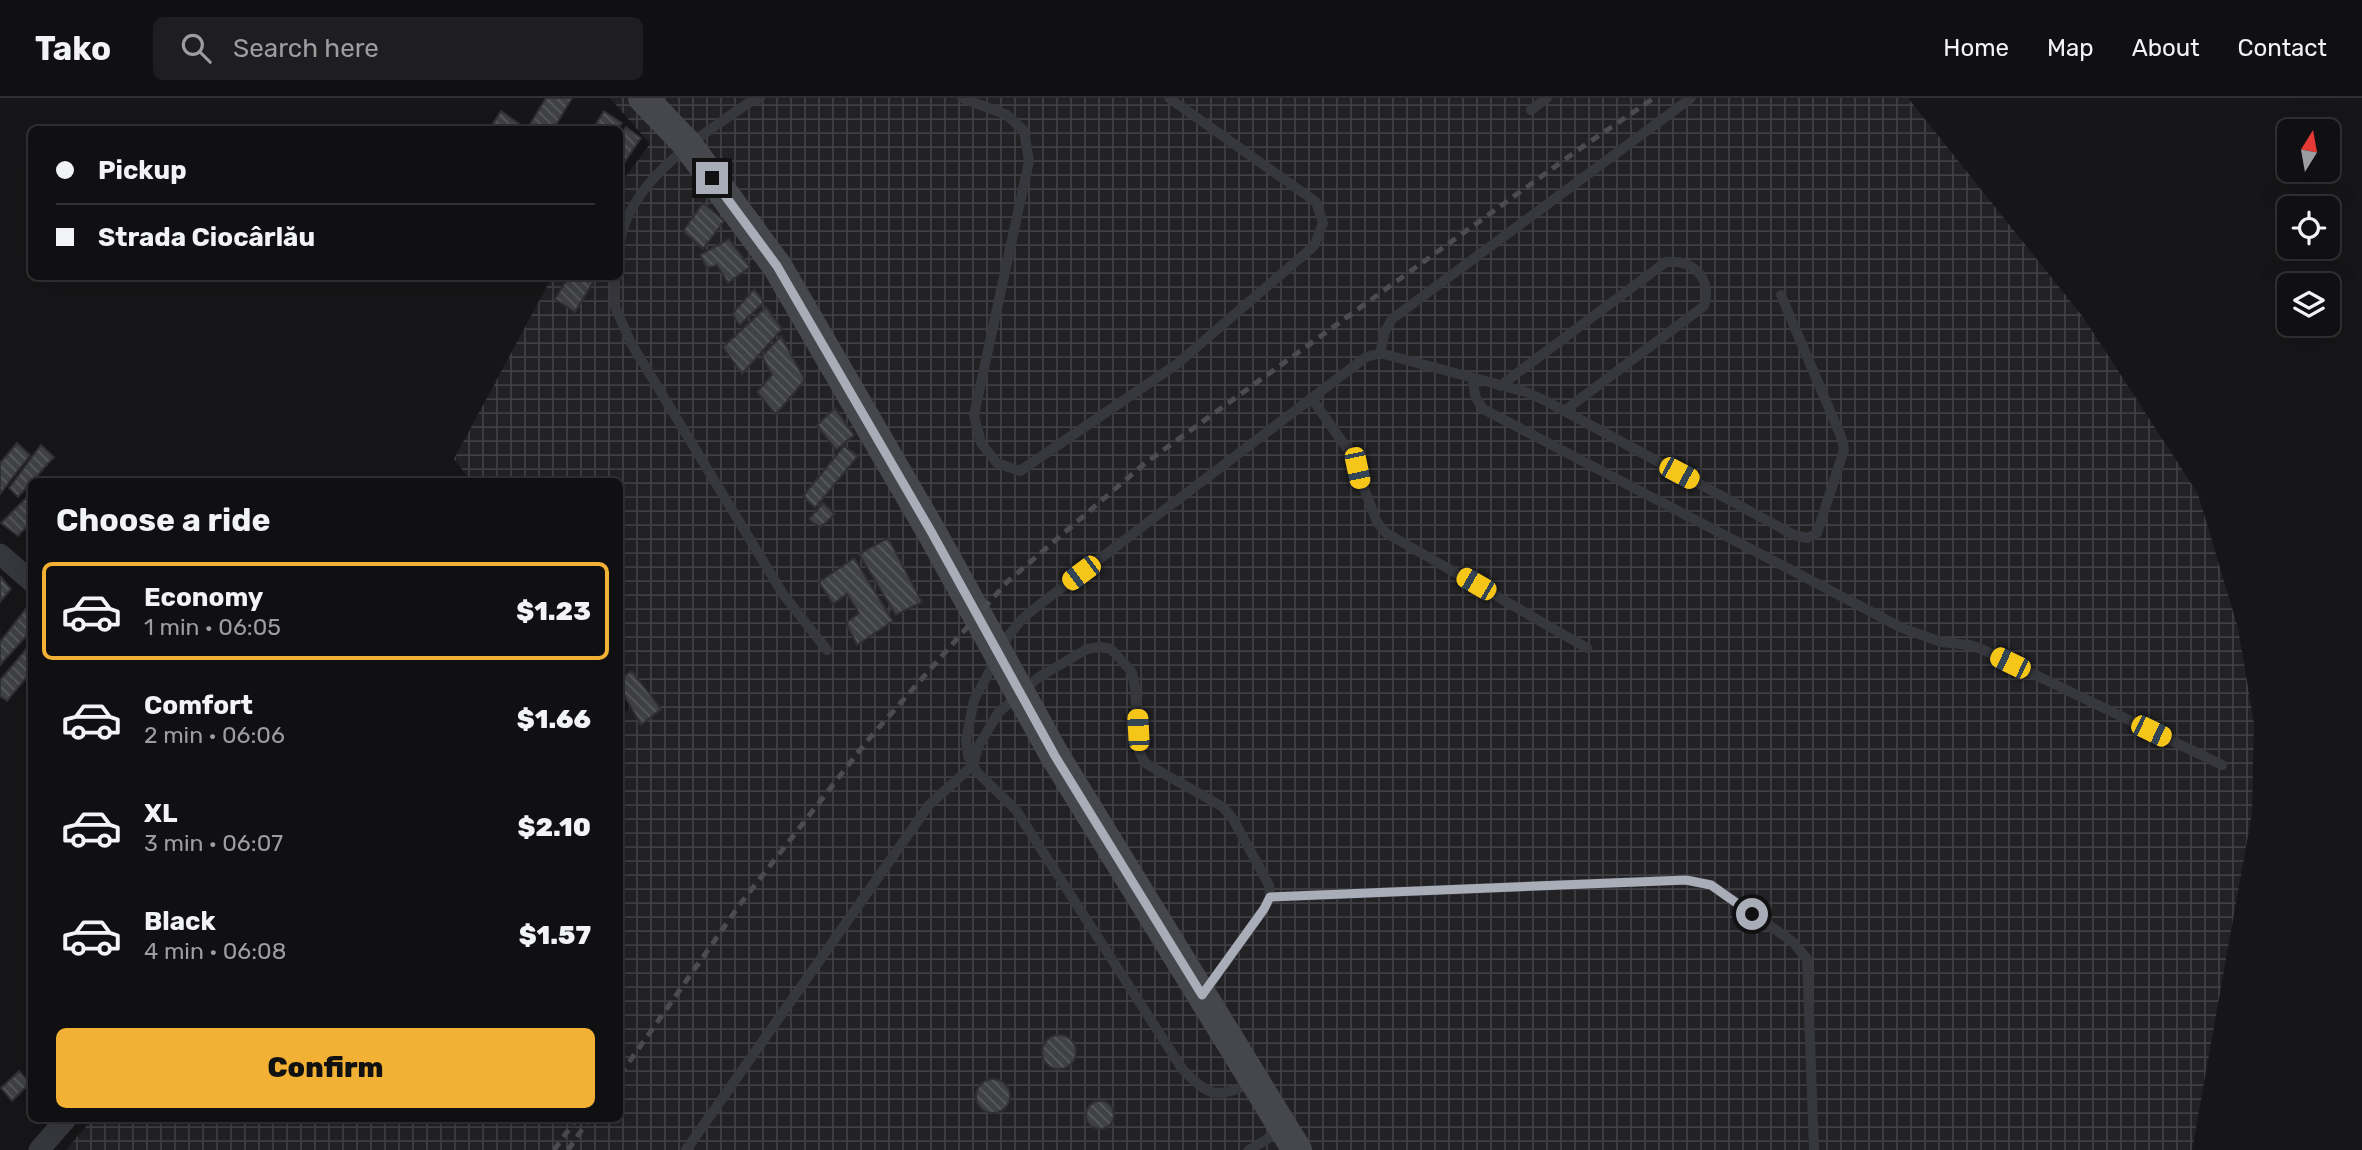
<!DOCTYPE html>
<html lang="en">
<head>
<meta charset="utf-8">
<style>
  body { margin:0; font-family:Rubik,sans-serif; background:#1e1e20; color:#f1f3f6; height:100vh; display:flex; flex-direction:column; font-size:26px; white-space:nowrap }
  * { box-sizing:border-box; margin:0 }
  p { font-size:23px; color:#9c9d9f }
  .icon { flex:none; width:38px; height:38px; fill:none; stroke:currentColor; stroke-width:2; stroke-linecap:round; stroke-linejoin:round }
  .map { position:relative; flex:1; overflow:hidden }
  .details { position:absolute; left:28px; top:380px; width:595px; height:644px; display:flex; flex-direction:column; background:#101012; border-radius:10px; box-shadow:0 7px 28px #0002,0 0 0 2px #303032 }
  .details>* { flex:none }
  .top-card { position:absolute; left:28px; top:28px; width:595px; height:154px; border-radius:10px; box-shadow:0 7px 28px #0002,0 0 0 2px #303032; display:grid; align-content:center; height:154px; padding:0 28px; background:#101012 }
  .needle { width:46px; rotate:11deg }
  .tools { position:absolute; left:2277px; top:21px; display:grid; gap:14px }
  .tools a { display:grid; place-items:center; width:63px; height:63px; border-radius:10px; background:#101012; box-shadow:0 7px 28px #0002,0 0 0 2px #303032; font-size:35px }
  .end { position:absolute; width:32px; height:32px; margin:-16px; border:9px solid #a8adb8; background:#111; box-shadow:0 0 0 4px #111 }
  .from { border-radius:50% }
  .car { position:absolute; width:21px; height:42px; margin:-21px -10px; border-radius:9px; box-shadow:0 0 5px 2px #0007; background:linear-gradient(#f5c518 24%,#345 0 40%,#f5c518 0 76%,#345 0 86%,#f5c518 0) }
  .top-card b { display:flex; align-items:center; gap:24px; height:66px; font-size:26px }
  .top-card b+b { border-top:2px solid #303032 }
  .top-card i { width:18px; height:18px; background:#f1f3f6 }
  ul { padding:0; list-style:none }
  li { display:flex; align-items:center; gap:21px; height:98px; margin:0 14px 10px; padding:0 14px; border:4px solid transparent; border-radius:10px }
  li div { flex:1 }
  li b { display:block; font-size:26px }
  li em { font-style:normal; font-weight:800 }
  li.on { border-color:#f2b134 }
  li>.icon { width:63px; height:63px; stroke-width:1.5 }
  h2 { padding:0 28px; font-size:32px; line-height:84px }
  .action { display:flex; gap:14px; margin-top:auto; padding:14px 28px }
  .action a { flex:1; height:80px; border-radius:10px; background:#f2b134; color:#111; font-size:28px; font-weight:800; line-height:80px; text-align:center }
  header { display:flex; align-items:center; gap:42px; box-sizing:border-box; height:98px; padding:0 35px; background:#101012; border-bottom:2px solid #303032 }
  header strong { font-size:33px }
  nav { display:flex; gap:38px; margin-inline-start:auto; font-size:24px }
  .search { width:490px; height:63px; background:#1e1e20; display:flex; align-items:center; gap:18px; box-sizing:border-box; padding:0 24px; border-radius:10px; color:#9c9d9f; font-size:26px }
  .map>svg:first-child { display:block }
</style>
</head>
<body>
<header>
<strong>Tako</strong>
<div class="search"><svg class="icon" aria-label="search" viewBox="0 0 24 24"><circle cx="10" cy="10" r="6"/><path d="M15 15l6 6"/></svg>Search here</div>
<nav><a>Home</a><a>Map</a><a>About</a><a>Contact</a></nav>
</header>
<div class="map">
<svg width="2362" height="1052" viewBox="0 0 2362 1052">
  <defs>
    <pattern id="industrial-grid" width="8" height="8" patternUnits="userSpaceOnUse" patternTransform="scale(1.75)"><rect width="8" height="8" fill="#222225"/><path d="M0 4h8M4 0v8" fill="none" stroke="#3f3f43"/></pattern>
    <pattern id="building-back-hatch" width="6" height="6" patternUnits="userSpaceOnUse" patternTransform="scale(1.75)"><rect width="6" height="6" fill="#404145"/><path d="M-1 5l2 2M0 0l6 6M5-1l2 2" fill="none" stroke="#595a5e"/></pattern>
  </defs>
  <rect width="100%" height="100%" fill="#161618"/>
  <path fill="url(#industrial-grid)" d="M610 0H1908L2083 219 2198 396 2238 530 2254 625 2252 715 2192 1052H66L93 1020H620V621L636 600 620 579V383H471L454 361 552 179 620 178V86L650 46Z"/>
  <path fill="url(#building-back-hatch)" stroke="#303034" stroke-width="2" d="M546 0H572L553 32H489L501 13 527 31Z
    M604 13 622 25 617 32H592Z
    M626 29 641 40 620 71V38Z
    M703 105 724 123 703 151 683 133Z
    M729 141 750 169 728 185 717 167 707 170 700 157Z
    M569 178H597L575 214 555 201Z
    M754 191 764 204 740 227 732 216Z
    M766 209 782 231 742 276 723 249Z
    M781 238 805 282 776 316 757 294 772 277 762 258Z
    M835 310 854 337 836 352 817 327Z
    M17 345 30 357 0 396V365Z
    M41 347 54 359 18 399 9 390Z
    M844 348 858 358 815 410 803 398Z
    M27 399 32 403V423L18 438 1 425Z
    M823 405 835 416 820 430 809 421Z
    M888 440 922 504 896 517 859 456Z
    M854 460 893 523 857 547 846 525 859 515 847 496 833 506 819 484Z
    M1 479 11 491 0 504V481Z
    M31 504 32 532 0 567V544Z
    M32 544V573L7 603 0 598V582Z
    M632 573 661 611 641 627 620 590V580Z
    M1042 954a17 17 0 1 1 34 0a17 17 0 1 1-34 0Z
    M19 973 30 985 12 1003 1 990Z
    M976 998a17 17 0 1 1 34 0a17 17 0 1 1-34 0Z
    M1086 1017a14 14 0 1 1 28 0a14 14 0 1 1-28 0Z"/>
  <g fill="none" stroke-linecap="round" stroke-linejoin="round">
    <path stroke="#37383d" stroke-width="10" d="M962 0 1007 17 1024 33 1029 63 974 317 981 345 997 365 1020 373 1177 266 1314 148 1323 125 1316 104 1169 0
      M1531 12 1547 0
      M620 144C630 82 702 37 750 4L760 0
      M615 178V209L631 245 783 496 827 552
      M1380 255 1385 233 1392 221 1691 0
      M1473 281 1475 298 1483 311 1902 530 1941 544 1970 547 1986 553 2222 667
      M1500 288 1666 164C1693 161 1713 181 1704 208L1564 313
      M1312 301 1351 356 1377 424 1386 435 1587 550
      M1270 799 1686 782 1711 787 1793 844 1807 861 1814 1052
      M1253 985C1216 999 1212 1001 1183 972L1016 712 977 674 968 658 966 642 974 602 1009 537 1022 521 1039 507 1366 259 1380 255 1526 294 1544 302 1794 437 1808 440 1817 435 1844 352 1842 341 1781 197
      M686 1052 929 707 973 667 978 649 998 615 1039 579 1087 551 1100 549 1111 551 1132 574 1135 589 1139 653 1145 665 1223 709 1233 721 1269 787 1270 799 1264 811 1204 895
      M1249 1052 1282 1032"/>
    <path stroke="#37383d" stroke-width="21" d="M0 456 32 484
      M39 1052 67 1020"/>
    <path stroke="#45474d" stroke-width="30" d="M643 0 687 46 777 168 932 435 1055 658 1297 1052"/>
    <path stroke="#4a4c52" stroke-width="5" stroke-dasharray="9 7" stroke-linecap="butt" d="M620 977 741 805 867 643 1007 484 1144 366 1578 52 1654 0
      M554 1052 577 1020
      M568 1052 590 1020"/>
  </g>
  <g fill="none" stroke-linecap="round" stroke-linejoin="round">
    <path stroke="#a8adb8" stroke-width="9" d="M712 80 777 168 932 435 1055 658 1202 897 1264 811 1270 799 1686 782 1711 787 1752 816"/>
  </g>
</svg>
<div class="tools">
<a><svg class="needle" viewBox="-14 -14 28 28"><path d="M0-13l5 13h-10z" fill="#e53935"/><path d="M0 13l5-13h-10z" fill="#9c9d9f"/></svg></a>
<a><svg class="icon" aria-label="locate" viewBox="0 0 24 24"><circle cx="12" cy="12" r="6"/><path d="M12 2v4M12 18v4M2 12h4M18 12h4"/></svg></a>
<a><svg class="icon" aria-label="layers" viewBox="0 0 24 24"><path d="M12 4l9 5-9 5-9-5zM3 14l9 5 9-5"/></svg></a>
</div>
<i class="end from" style="left:1752px;top:816px"></i>
<i class="end" style="left:712px;top:80px"></i>
<i class="car" style="left:1357px;top:370px;rotate:168deg"></i>
<i class="car" style="left:1679px;top:375px;rotate:118deg"></i>
<i class="car" style="left:1081px;top:475px;rotate:233deg"></i>
<i class="car" style="left:1476px;top:486px;rotate:300deg"></i>
<i class="car" style="left:2010px;top:565px;rotate:296deg"></i>
<i class="car" style="left:1138px;top:632px;rotate:357deg"></i>
<i class="car" style="left:2151px;top:633px;rotate:116deg"></i>
<div class="top-card">
<b><i class="from"></i>Pickup</b>
<b><i></i>Strada Ciocârlău</b>
</div>
<section class="details">
<h2>Choose a ride</h2>
<ul>
<li class="on"><svg class="icon" aria-label="car" viewBox="0 0 24 24"><path d="M5 17H2v-5l4-1 3-4h7l3 4 3 1v5h-3M9 17h6M6 11h13"/><circle cx="7" cy="17" r="2"/><circle cx="17" cy="17" r="2"/></svg><div><b>Economy</b><p>1 min · 06:05</p></div><em>$1.23</em></li>
<li><svg class="icon" aria-label="car" viewBox="0 0 24 24"><path d="M5 17H2v-5l4-1 3-4h7l3 4 3 1v5h-3M9 17h6M6 11h13"/><circle cx="7" cy="17" r="2"/><circle cx="17" cy="17" r="2"/></svg><div><b>Comfort</b><p>2 min · 06:06</p></div><em>$1.66</em></li>
<li><svg class="icon" aria-label="car" viewBox="0 0 24 24"><path d="M5 17H2v-5l4-1 3-4h7l3 4 3 1v5h-3M9 17h6M6 11h13"/><circle cx="7" cy="17" r="2"/><circle cx="17" cy="17" r="2"/></svg><div><b>XL</b><p>3 min · 06:07</p></div><em>$2.10</em></li>
<li><svg class="icon" aria-label="car" viewBox="0 0 24 24"><path d="M5 17H2v-5l4-1 3-4h7l3 4 3 1v5h-3M9 17h6M6 11h13"/><circle cx="7" cy="17" r="2"/><circle cx="17" cy="17" r="2"/></svg><div><b>Black</b><p>4 min · 06:08</p></div><em>$1.57</em></li>
</ul>
<div class="action"><a>Confirm</a></div>
</section>
</div>
</body>
</html>
